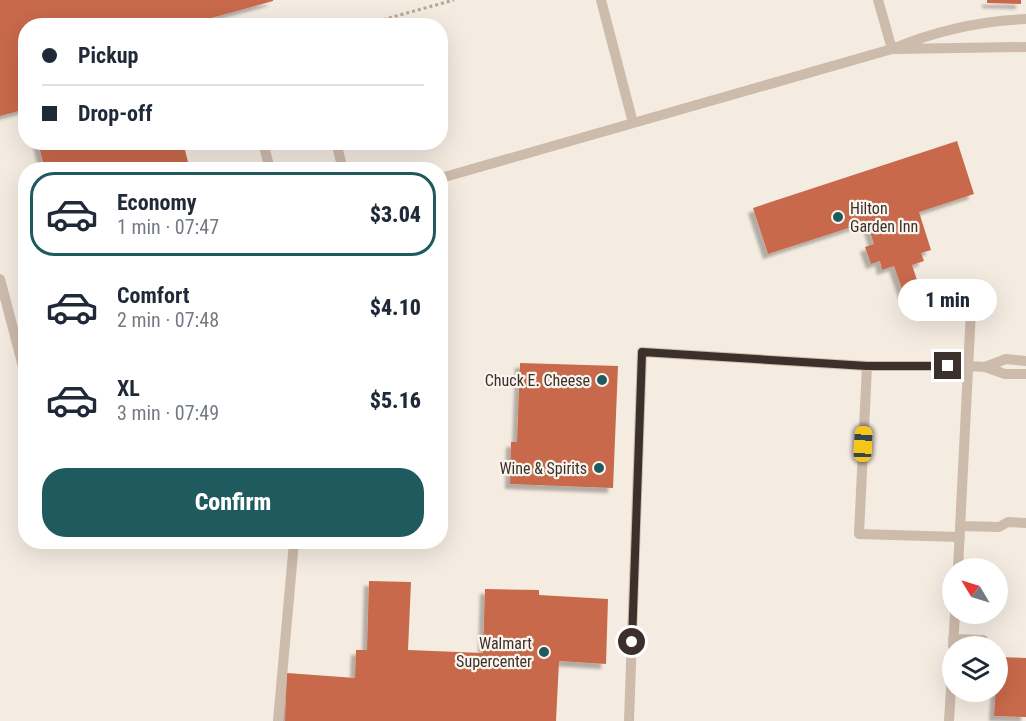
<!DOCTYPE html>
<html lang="en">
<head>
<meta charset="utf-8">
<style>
  body { margin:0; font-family:"Roboto Condensed",sans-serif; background:#f6f6f7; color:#1f2937; height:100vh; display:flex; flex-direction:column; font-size:22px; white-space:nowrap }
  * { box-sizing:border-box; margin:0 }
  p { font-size:20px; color:#747a83 }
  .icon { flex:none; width:33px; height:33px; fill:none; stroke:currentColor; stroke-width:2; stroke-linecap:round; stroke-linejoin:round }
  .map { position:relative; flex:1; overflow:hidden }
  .panel { position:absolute; left:18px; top:162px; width:430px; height:387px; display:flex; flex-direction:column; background:#fff; border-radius:24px; box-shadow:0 6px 24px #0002 }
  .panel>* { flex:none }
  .hud { position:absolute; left:18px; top:18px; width:430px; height:132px; border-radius:24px; box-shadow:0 6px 24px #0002; display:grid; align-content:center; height:132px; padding:0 24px; background:#fff }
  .needle { width:39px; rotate:308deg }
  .buttons { position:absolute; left:942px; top:558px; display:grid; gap:12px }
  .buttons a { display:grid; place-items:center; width:66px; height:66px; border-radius:50%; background:#fff; box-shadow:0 6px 24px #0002; font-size:30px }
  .end { position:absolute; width:27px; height:27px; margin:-14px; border:8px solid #3b302b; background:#fff; box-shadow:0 0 0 3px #fff }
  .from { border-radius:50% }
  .bubble { position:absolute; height:42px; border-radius:21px; background:#fff; box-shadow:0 6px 24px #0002; font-size:20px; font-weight:800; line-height:42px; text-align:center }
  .car { position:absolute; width:18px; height:36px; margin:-18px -9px; border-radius:8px; box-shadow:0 0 4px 2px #0007; background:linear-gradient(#f5c518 24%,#345 0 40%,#f5c518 0 76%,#345 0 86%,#f5c518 0) }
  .hud b { display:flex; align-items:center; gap:21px; height:57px; font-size:22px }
  .hud b+b { border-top:2px solid #e0e1e3 }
  .hud i { width:15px; height:15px; background:#1f2937 }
  ul { padding:10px 0 0; list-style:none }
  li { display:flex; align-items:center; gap:18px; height:84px; margin:0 12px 9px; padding:0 12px; border:3px solid transparent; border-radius:24px }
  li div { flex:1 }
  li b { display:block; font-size:22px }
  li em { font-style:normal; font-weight:800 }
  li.on { border-color:#1f5a5e }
  li>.icon { width:54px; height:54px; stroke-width:1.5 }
  .button { display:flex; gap:12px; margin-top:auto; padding:12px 24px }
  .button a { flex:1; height:69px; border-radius:24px; background:#1f5a5e; color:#fff; font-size:24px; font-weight:800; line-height:69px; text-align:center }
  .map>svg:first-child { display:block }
</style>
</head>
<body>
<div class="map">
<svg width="1026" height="721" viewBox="0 0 1026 721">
  <defs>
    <filter id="shadow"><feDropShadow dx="-5" dy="5" stdDeviation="1.5" flood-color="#0004"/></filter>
  </defs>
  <rect width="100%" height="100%" fill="#f4ebe1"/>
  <path fill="#c8694b" filter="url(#shadow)" d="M0 0H273V1L182 26H26V109L0 116Z
    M987 0H1021V4L987 3Z
    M957 141 974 194 919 212 931 250 921 253 924 261 912 265 921 292 905 298 894 266 882 270 880 261 871 264 865 247 874 244 867 222 768 254 753 208Z
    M38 142H183L190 170H45Z
    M520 363 618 366 613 488 510 484 511 442H517Z
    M369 581 411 582 408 650 483 653 485 589 539 590V595L608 599 606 664 559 661 556 721H285L287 673 355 678 356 650H367Z
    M998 657 1026 658V717L994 716Z"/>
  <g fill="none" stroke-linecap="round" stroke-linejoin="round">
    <path stroke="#b9a596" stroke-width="3" stroke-dasharray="3 3" stroke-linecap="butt" d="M360 26 454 0"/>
    <path stroke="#cdbbac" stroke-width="10" d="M601 0 633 123
      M878 0 892 49
      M895 49 1026 47
      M263 142 270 170
      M336 142 343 170
      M441 178 892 49C935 31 979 21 1026 19
      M0 279 4 294
      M0 295 4 294 26 378
      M867 366 859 534 960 537
      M985 367 1006 359 1026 361
      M961 526 999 527 1008 522 1026 523
      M958 568 971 310
      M953 639 983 640
      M953 646 955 614
      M278 721 294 542
      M629 721 642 352 867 366H968L985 367 1005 374H1026
      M949 721 952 673"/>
  </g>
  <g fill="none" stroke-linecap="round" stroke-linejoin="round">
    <path stroke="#3b302b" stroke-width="8" d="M632 642 642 352 867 366H948"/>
  </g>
  <g fill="#1f5a5e" stroke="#fbf5ee" stroke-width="2">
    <circle cx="838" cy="217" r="6"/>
    <circle cx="602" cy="380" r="6"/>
    <circle cx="599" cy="468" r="6"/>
    <circle cx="544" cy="652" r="6"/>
  </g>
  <g text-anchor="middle" stroke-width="4.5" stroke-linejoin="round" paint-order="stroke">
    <g font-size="16" fill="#3b302b" stroke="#fbf5ee" text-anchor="end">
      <text x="850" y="214" text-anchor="start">Hilton<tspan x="850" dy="18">Garden Inn</tspan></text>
      <text x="590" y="386">Chuck E. Cheese</text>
      <text x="587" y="474">Wine &amp; Spirits</text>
      <text x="532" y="649">Walmart<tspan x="532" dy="18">Supercenter</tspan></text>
    </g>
  </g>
</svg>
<div class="buttons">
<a><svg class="needle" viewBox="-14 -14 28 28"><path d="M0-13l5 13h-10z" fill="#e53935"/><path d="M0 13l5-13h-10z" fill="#747a83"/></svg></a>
<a><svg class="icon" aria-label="layers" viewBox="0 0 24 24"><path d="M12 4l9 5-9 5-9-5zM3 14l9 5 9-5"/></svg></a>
</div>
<i class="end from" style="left:632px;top:642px"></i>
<i class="end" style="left:948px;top:366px"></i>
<div class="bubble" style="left:898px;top:279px;width:99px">1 min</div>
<i class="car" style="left:863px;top:444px;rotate:3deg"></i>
<div class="hud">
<b><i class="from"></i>Pickup</b>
<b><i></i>Drop-off</b>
</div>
<section class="panel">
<ul>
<li class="on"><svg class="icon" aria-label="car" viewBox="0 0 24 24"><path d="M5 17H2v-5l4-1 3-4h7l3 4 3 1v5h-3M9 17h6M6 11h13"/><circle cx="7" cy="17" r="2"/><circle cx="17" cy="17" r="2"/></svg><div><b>Economy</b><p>1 min · 07:47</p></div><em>$3.04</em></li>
<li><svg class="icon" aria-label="car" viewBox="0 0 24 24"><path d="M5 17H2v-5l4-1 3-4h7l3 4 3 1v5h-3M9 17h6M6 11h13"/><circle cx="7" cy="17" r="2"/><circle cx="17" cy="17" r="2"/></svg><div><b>Comfort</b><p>2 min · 07:48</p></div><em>$4.10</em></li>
<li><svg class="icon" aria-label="car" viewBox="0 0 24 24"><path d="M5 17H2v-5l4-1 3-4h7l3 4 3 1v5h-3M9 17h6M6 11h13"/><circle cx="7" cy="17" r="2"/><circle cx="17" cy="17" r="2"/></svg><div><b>XL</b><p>3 min · 07:49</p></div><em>$5.16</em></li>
</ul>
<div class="button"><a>Confirm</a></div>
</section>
</div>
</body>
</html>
